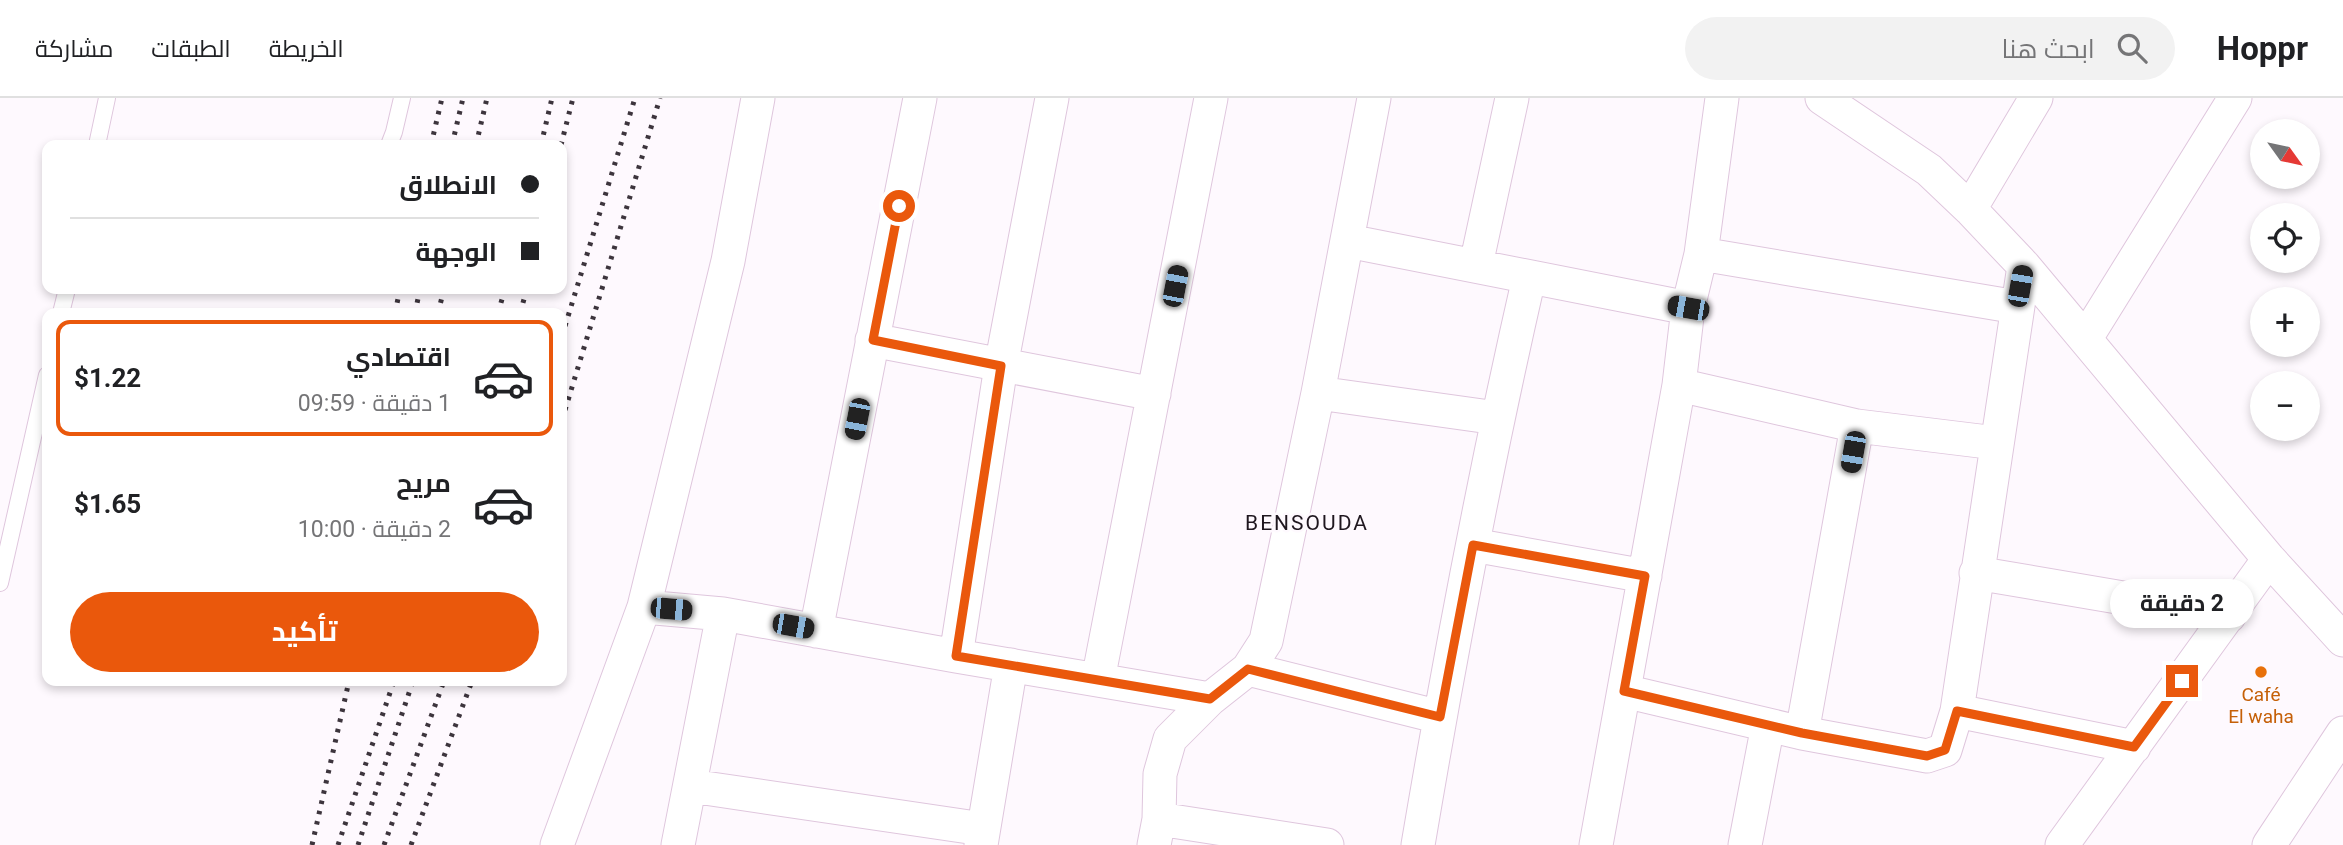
<!DOCTYPE html>
<html lang="ar">
<head>
<meta charset="utf-8">
<style>
  body { margin:0; font-family:Roboto,Cairo,sans-serif; background:#f2f2f2; color:#202124; direction:rtl; height:100vh; display:flex; flex-direction:column; font-size:26px; white-space:nowrap }
  * { box-sizing:border-box; margin:0 }
  p { font-size:23px; color:#757577 }
  .icon { flex:none; width:38px; height:38px; fill:none; stroke:currentColor; stroke-width:2; stroke-linecap:round; stroke-linejoin:round }
  .map { position:relative; flex:1; overflow:hidden; direction:ltr }
  .sheet { position:absolute; left:42px; top:210px; width:525px; height:378px; display:flex; flex-direction:column; background:#fff; border-radius:14px; box-shadow:0 4px 10px #0003; direction:rtl }
  .sheet>* { flex:none }
  .guide { position:absolute; left:42px; top:42px; width:525px; height:154px; border-radius:14px; box-shadow:0 4px 10px #0003; direction:rtl; display:grid; align-content:center; height:154px; padding:0 28px; background:#fff }
  .needle { width:46px; rotate:123deg }
  .tools { position:absolute; left:2250px; top:21px; display:grid; gap:14px }
  .tools a { display:grid; place-items:center; width:70px; height:70px; border-radius:50%; background:#fff; box-shadow:0 4px 10px #0003; font-size:35px }
  .end { position:absolute; width:32px; height:32px; margin:-16px; border:9px solid #ea580c; background:#fff; box-shadow:0 0 0 4px #fff }
  .from { border-radius:50% }
  .bubble { position:absolute; height:49px; border-radius:24px; background:#fff; box-shadow:0 4px 10px #0003; font-size:23px; font-weight:700; line-height:49px; text-align:center; direction:rtl }
  .car { position:absolute; width:21px; height:42px; margin:-21px -10px; border-radius:9px; box-shadow:0 0 5px 2px #0007; background:linear-gradient(#222 24%,#8ab4d8 0 40%,#222 0 76%,#8ab4d8 0 86%,#222 0) }
  .guide b { display:flex; align-items:center; gap:24px; height:66px; font-size:26px }
  .guide b+b { border-top:2px solid #e0e0e0 }
  .guide i { width:18px; height:18px; background:#202124 }
  ul { padding:12px 0 0; list-style:none }
  li { display:flex; align-items:center; gap:21px; height:116px; margin:0 14px 10px; padding:0 14px; border:4px solid transparent; border-radius:14px }
  li div { flex:1 }
  li b { display:block; font-size:26px }
  li em { font-style:normal; font-weight:700 }
  li.active { border-color:#ea580c }
  li>.icon { width:63px; height:63px; stroke-width:1.5 }
  .primary-button { display:flex; gap:14px; margin-top:auto; padding:14px 28px }
  .primary-button a { flex:1; height:80px; border-radius:42px; background:#ea580c; color:#fff; font-size:28px; font-weight:700; line-height:80px; text-align:center }
  header { display:flex; align-items:center; gap:42px; box-sizing:border-box; height:98px; padding:0 35px; background:#fff; border-bottom:2px solid #e0e0e0 }
  header strong { font-size:33px }
  nav { display:flex; gap:38px; margin-inline-start:auto; font-size:24px }
  .search { width:490px; height:63px; background:#f2f2f2; display:flex; align-items:center; gap:18px; box-sizing:border-box; padding:0 24px; border-radius:38px; color:#757577; font-size:26px }
  .map>svg:first-child { display:block }
</style>
</head>
<body>
<header>
<strong>Hoppr</strong>
<div class="search"><svg class="icon" aria-label="search" viewBox="0 0 24 24"><circle cx="10" cy="10" r="6"/><path d="M15 15l6 6"/></svg>ابحث هنا</div>
<nav><a>الخريطة</a><a>الطبقات</a><a>مشاركة</a></nav>
</header>
<div class="map">
<svg width="2343" height="747" viewBox="0 0 2343 747">
  <rect width="100%" height="100%" fill="#fef9fe"/>
  <g fill="none" stroke-linecap="round" stroke-linejoin="round">
    <g stroke="#dfc6dd" stroke-width="18">
      <path id="service" d="M97 47 107 0
        M389 47 394 34 402 0
        M61 215 67 191
        M0 485 47 277"/>
    </g>
    <g stroke="#dfc6dd" stroke-width="35">
      <path id="minor" d="M1822 0 1929 72 1970 111 2024 168 2269 461 2343 542
        M1970 111 2036 0
        M1348 143 1688 210
        M1701 156 2017 209
        M1476 167 1512 0
        M2086 240 2235 0
        M872 242 1154 296
        M1679 287 1857 328 1996 345
        M1318 295 1497 320
        M1473 447 1645 478
        M1976 475 2229 518
        M644 509 723 516 956 558 1210 601
        M816 533 920 0
        M956 558 1001 268 1052 0
        M1248 571 1440 619
        M1098 582 1211 0
        M1624 593 1802 635 1927 658 1945 652 1957 613 2024 168
        M1957 613 2134 649
        M1802 635 1857 328
        M691 688 983 731
        M1159 721 1327 747
        M557 747 644 509 728 163 758 0
        M678 747 723 516
        M981 747 1011 567
        M1154 747 1159 721 1160 676 1170 641 1210 601 1248 571 1266 543 1318 295 1374 0
        M1418 747C1450 557 1486 368 1529 180
        M1596 747 1679 287 1688 210 1701 156 1722 0
        M1745 747 1768 627
        M2062 747 2269 461
        M2269 747 2343 635"/>
    </g>
    <use href="#service" stroke="#fff" stroke-width="16"/>
    <use href="#minor" stroke="#fff" stroke-width="33"/>
    <path stroke="#3d353d" stroke-width="5" stroke-dasharray="3.5 7" stroke-linecap="butt" d="M431 47 442 0
      M452 47 463 0
      M476 47 487 0
      M541 47 552 0
      M561 47 573 0
      M395 215 400 191
      M415 215 420 191
      M438 215 444 191
      M498 215 505 191
      M520 215 527 191
      M562 238 635 0
      M562 322 660 0
      M312 747 349 583
      M338 747 394 583
      M358 747 413 583
      M384 747 444 583
      M411 747 472 583"/>
  </g>
  <g fill="none" stroke-linecap="round" stroke-linejoin="round">
    <path stroke="#ea580c" stroke-width="9" d="M899 108 873 242 1001 268 956 558 1210 601 1248 571 1440 619 1473 447 1645 478 1624 593 1802 635 1927 658 1945 652 1957 613 2134 649 2182 583"/>
  </g>
  <circle fill="#e8710a" stroke="#fef9fe" stroke-width="2.5" cx="2261" cy="574" r="7"/>
  <g text-anchor="middle" stroke-width="5" stroke-linejoin="round" paint-order="stroke">
    <g font-size="19" fill="#c56008" stroke="#fef9fe">
      <text x="2261" y="603">Café<tspan x="2261" dy="22">El waha</tspan></text>
    </g>
    <g font-size="21" letter-spacing="2" fill="#1f171f" stroke="#fef9fe">
      <text x="1307" y="432">BENSOUDA</text>
    </g>
  </g>
</svg>
<div class="tools">
<a><svg class="needle" viewBox="-14 -14 28 28"><path d="M0-13l5 13h-10z" fill="#e53935"/><path d="M0 13l5-13h-10z" fill="#757577"/></svg></a>
<a><svg class="icon" aria-label="locate" viewBox="0 0 24 24"><circle cx="12" cy="12" r="6"/><path d="M12 2v4M12 18v4M2 12h4M18 12h4"/></svg></a>
<a>+</a>
<a>−</a>
</div>
<i class="end from" style="left:899px;top:108px"></i>
<i class="end" style="left:2182px;top:583px"></i>
<div class="bubble" style="left:2110px;top:481px;width:144px">2 دقيقة</div>
<i class="car" style="left:1175px;top:188px;rotate:11deg"></i>
<i class="car" style="left:2020px;top:188px;rotate:10deg"></i>
<i class="car" style="left:1688px;top:210px;rotate:280deg"></i>
<i class="car" style="left:857px;top:321px;rotate:191deg"></i>
<i class="car" style="left:1853px;top:354px;rotate:190deg"></i>
<i class="car" style="left:671px;top:511px;rotate:95deg"></i>
<i class="car" style="left:793px;top:528px;rotate:100deg"></i>
<div class="guide">
<b><i class="from"></i>الانطلاق</b>
<b><i></i>الوجهة</b>
</div>
<section class="sheet">
<ul>
<li class="active"><svg class="icon" aria-label="car" viewBox="0 0 24 24"><path d="M5 17H2v-5l4-1 3-4h7l3 4 3 1v5h-3M9 17h6M6 11h13"/><circle cx="7" cy="17" r="2"/><circle cx="17" cy="17" r="2"/></svg><div><b>اقتصادي</b><p>1 دقيقة · 09:59</p></div><em>$1.22</em></li>
<li><svg class="icon" aria-label="car" viewBox="0 0 24 24"><path d="M5 17H2v-5l4-1 3-4h7l3 4 3 1v5h-3M9 17h6M6 11h13"/><circle cx="7" cy="17" r="2"/><circle cx="17" cy="17" r="2"/></svg><div><b>مريح</b><p>2 دقيقة · 10:00</p></div><em>$1.65</em></li>
</ul>
<div class="primary-button"><a>تأكيد</a></div>
</section>
</div>
</body>
</html>
